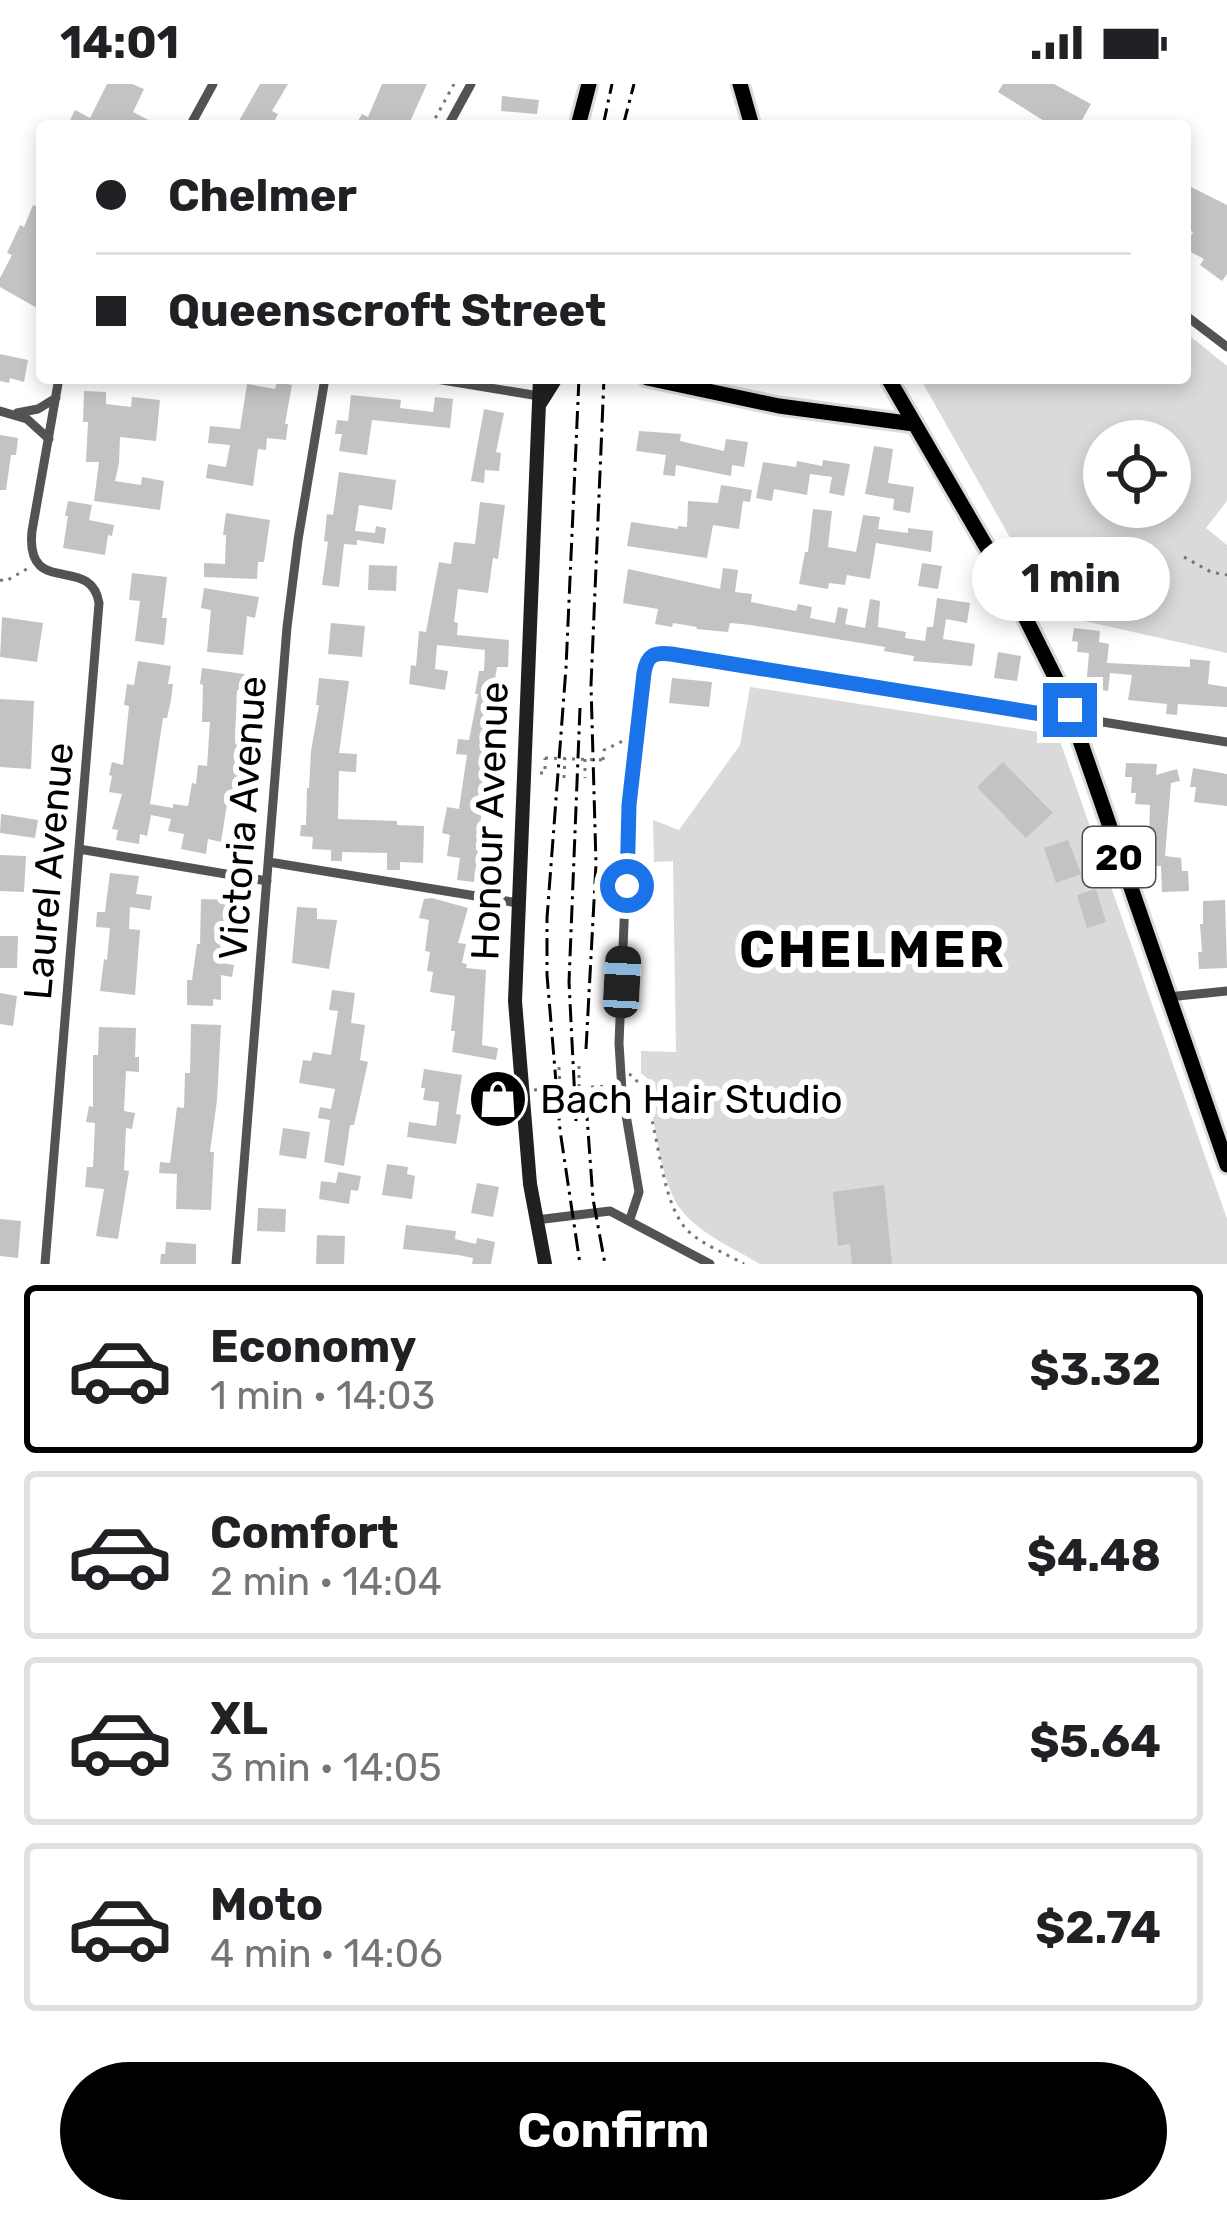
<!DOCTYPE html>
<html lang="en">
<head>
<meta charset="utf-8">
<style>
  body { margin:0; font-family:Rubik,sans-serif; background:#f2f2f2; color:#202124; height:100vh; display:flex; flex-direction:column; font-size:45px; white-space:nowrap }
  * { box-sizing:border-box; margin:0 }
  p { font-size:39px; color:#757577 }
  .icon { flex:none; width:66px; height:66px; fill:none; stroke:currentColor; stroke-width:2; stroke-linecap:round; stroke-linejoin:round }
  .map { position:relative; height:1180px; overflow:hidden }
  .sheet { display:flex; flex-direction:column; background:#fff; flex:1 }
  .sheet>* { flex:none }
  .hud { position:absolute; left:36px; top:36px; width:1155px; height:264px; border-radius:12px; box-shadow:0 6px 18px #0003; display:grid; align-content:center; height:264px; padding:0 60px; background:#fff }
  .tools { position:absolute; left:1083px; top:336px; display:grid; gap:24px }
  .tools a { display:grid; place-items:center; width:108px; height:108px; border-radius:50%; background:#fff; box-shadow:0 6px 18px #0003; font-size:60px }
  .end { position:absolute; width:54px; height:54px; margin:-27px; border:15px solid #1a73e8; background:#fff; box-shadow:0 0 0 6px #fff }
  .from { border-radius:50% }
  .bubble { position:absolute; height:84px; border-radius:42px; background:#fff; box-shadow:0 6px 18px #0003; font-size:39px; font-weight:700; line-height:84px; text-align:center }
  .car { position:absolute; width:36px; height:72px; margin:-36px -18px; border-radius:15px; box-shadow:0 0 9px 3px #0007; background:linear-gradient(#222 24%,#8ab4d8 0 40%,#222 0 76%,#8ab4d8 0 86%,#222 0) }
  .hud b { display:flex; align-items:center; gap:42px; height:114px; font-size:45px }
  .hud b+b { border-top:3px solid #e0e0e0 }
  .hud i { width:30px; height:30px; background:#202124 }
  ul { padding:21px 0 0; list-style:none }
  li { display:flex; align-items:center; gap:36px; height:168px; margin:0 24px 18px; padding:0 36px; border:6px solid #e0e0e0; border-radius:12px }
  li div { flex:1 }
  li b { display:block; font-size:45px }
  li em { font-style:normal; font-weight:700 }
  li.on { border-color:#000 }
  li>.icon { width:108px; height:108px; stroke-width:1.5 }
  .primary-button { display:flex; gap:24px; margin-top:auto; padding:24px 60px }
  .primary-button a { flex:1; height:138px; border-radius:72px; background:#000; color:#fff; font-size:48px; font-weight:700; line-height:138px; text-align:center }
  .status { display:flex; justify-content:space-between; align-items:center; height:84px; padding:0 60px; background:#fff; direction:ltr }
  .status svg { height:33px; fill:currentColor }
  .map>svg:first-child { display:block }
</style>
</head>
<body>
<div class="status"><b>14:01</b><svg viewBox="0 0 49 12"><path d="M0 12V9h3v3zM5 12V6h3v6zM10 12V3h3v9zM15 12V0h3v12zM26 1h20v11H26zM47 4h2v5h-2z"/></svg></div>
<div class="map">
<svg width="1227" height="1180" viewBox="0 0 1227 1180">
  <rect width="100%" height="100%" fill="#fff"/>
  <path fill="#dadada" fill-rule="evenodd" d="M1185 248 1227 282V417L1206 444 1227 461V569L1053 530 920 294H1185ZM1104 357H1170V423H1104Z
    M750 603 1058 651 1227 1135V1180H760C735 1165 702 1151 683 1128 660 1103 653 1029 647 994L641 989V967L676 968 673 777 654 778 653 736 679 746 740 661Z"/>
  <path fill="#c3c3c3" d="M107 0H132L144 5 133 28 160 42H67L75 26 90 34Z
    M260 0H288L272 27 278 30 272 42H250L239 37Z
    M382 0H427L408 42H355L362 30 368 33Z
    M1003 0H1054L1091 20 1082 36 1093 42H1052L998 8Z
    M502 12 539 16 537 30 501 27Z
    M1185 100 1227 121V190L1222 197 1200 181 1204 175 1185 165 1193 148 1185 144Z
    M33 121 42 124V214L37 224 0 203V194L12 171 7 169 20 141 24 143Z
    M0 270 28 276 24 298 10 294 9 299 0 297Z
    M277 298 292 301 285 340H288L286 356 267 354 266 366 258 365 253 402 206 394 208 380 226 383 230 361 208 359 210 342 240 345 247 300 275 305Z
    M84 307 106 308V320L131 323 132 313 160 316 156 357 120 353 119 379 115 397 141 401 142 393 164 397 160 426 94 417 99 378H86L88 338H83Z
    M351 311 401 316 400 324 433 328 435 313 453 315 450 344 372 336 367 371 339 367 342 350H335L337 336 348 337Z
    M484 325 504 329 496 368 501 369 499 387 485 386 484 399 471 397Z
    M639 347 681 350 680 357 724 367 726 355 748 358 744 383 732 381 731 392 676 381 675 392 663 391 666 371 636 367Z
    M0 351 18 354 16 371H11L6 406H0Z
    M874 362 893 365 888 399 914 403 910 429 893 426 894 415 865 410Z
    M823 376 850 380 844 412 829 409 832 393 810 390 807 411 774 405 772 417 756 414 763 378 796 383 797 377 822 382Z
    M339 388 396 396 392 426 359 421 355 447 375 449 376 442 386 444 384 460 357 456V461L344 460 339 503 322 501 328 458 324 457 327 430 333 431Z
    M721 401 752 406 750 418 743 417 739 445 713 441 707 474 627 462 631 438 678 445V442L687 443 688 417 718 419Z
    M68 417 92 421 89 436 114 441 112 452 108 451 105 471 63 464 68 432H65Z
    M480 418 505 421 498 475 493 474 488 509 458 505 454 538 458 539 457 551 509 556 508 583H497L490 625 498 626 491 659 497 660 487 722 483 721 476 766 478 767 474 798 457 796 460 774 447 772 450 751 442 749 447 723 459 725 467 671 456 670 458 655 469 656 478 610H475L479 587H484L485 566 437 561 435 585 448 587 445 606 409 600 411 581 416 582 419 547 426 548 439 478 451 480 454 458 475 460Z
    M813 425 832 427 828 463 856 468 863 431 880 433 878 445 908 449V444L933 447 931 468 876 459 870 495 847 491 845 501 829 499 828 505 799 500 805 468H808Z
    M226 429 270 436 264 478H258L257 495 204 493V479L225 480 226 451H223Z
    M922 479 942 482 938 505 918 502Z
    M369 481 397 482 396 507 368 506Z
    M723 484 738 486 735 508 752 510 751 518 796 527 798 520 812 523 810 534 835 539 838 523 848 525 845 540 865 544 870 515 880 517 878 543 906 548 905 554 925 557 927 543H933L937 514 970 519 967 539 946 535 943 555 975 560 972 582 913 577 914 572 884 567 885 563 751 541 730 539 728 548 696 545 697 543 673 539 672 543 655 540 658 525 623 519 628 485 720 505Z
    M132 489 167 493 162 534H167L164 561 135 557 140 517 129 516Z
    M204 504 259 513 255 534 247 532 243 571 207 568 211 526 201 524Z
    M2 533 43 539 37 578 0 573Z
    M331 539 365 542 362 573 328 570Z
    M1074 544 1100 547 1099 558 1109 560 1107 579 1190 583V575L1210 577 1208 600 1227 603V623L1178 620 1177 631 1166 630 1167 620 1128 616 1132 591 1110 589 1108 607 1086 604 1089 569 1077 568 1078 558 1072 557Z
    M998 568 1021 572 1017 597 994 594Z
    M138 577 171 582 168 600H173L171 616 167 634H163L150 720 173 724V720L188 722 192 699 196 700 198 681 207 682 210 638H202L203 601 200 600 202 584 257 592 255 609 237 606 235 656H248L239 722 227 720 221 758 208 755 206 770 181 765 184 750 168 747 171 735 151 731 147 752 140 750 139 760 116 756 118 746 112 745 122 710 109 708 112 692 109 691 112 678 123 681 129 622 124 621 127 600 134 601Z
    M319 594 349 597 339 669 357 670 356 688 339 687 338 735 397 737V741L424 742 423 779 400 778V786H387V769L342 768V777H331V766L312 765 313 753 300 752 301 741H306L307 704H309L311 667 319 621H316Z
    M672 594 712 598 709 623 669 619Z
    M0 615 34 617 31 685 0 683Z
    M1003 678 1053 729 1026 754 977 703Z
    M1126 679 1157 680 1156 691 1177 685 1180 697 1171 699 1165 772 1181 774 1182 787H1188L1189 807 1162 808 1161 782H1155L1154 752 1149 751 1150 721 1135 720 1136 709H1131L1132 693H1125Z
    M1193 684 1227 690V722L1194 718 1196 703H1190Z
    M1 730 38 736 35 754 0 749Z
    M1068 756 1081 790 1056 799 1044 764Z
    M0 771 26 772 24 808 0 807Z
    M110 789 139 792 136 810 152 812 150 826 130 823 129 845 140 846 135 911 100 907 104 875 107 876 110 844 96 843 97 828H105Z
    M1096 805 1106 838 1087 844 1077 811Z
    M432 814 468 824 458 859 466 860 462 879 467 880 466 884 486 886 482 961 498 964 496 976 452 968 455 947H451L455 912 430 908 433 888 427 887 430 868 425 867 429 836 419 834 424 815Z
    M201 815 233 816 232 842 221 841 220 863H223L221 879 234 881 232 893 221 891V916L213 915V922L187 921V896H192L197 860H200Z
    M1225 816 1227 884 1199 885 1198 868H1202L1200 840H1203V817Z
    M297 823 317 824V835L337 836 329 885 292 879Z
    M0 852H18L17 884H0Z
    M332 906 355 909 351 939 365 941 360 976 368 978 354 1041H350L344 1082 324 1078 330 1036 318 1034 320 1023 331 1025 335 1005 299 999 303 976 311 977 313 968 331 971 338 927 329 926Z
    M0 909 17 912 13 942 0 940Z
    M191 940 221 941 217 1016 210 1068H214L211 1126 176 1125 177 1090 159 1089 160 1078 170 1079 177 1023 184 1024 185 989H190Z
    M99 943 136 944 135 973H139V988L126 987 124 1027 135 1029 132 1045 126 1044 124 1086 129 1087 118 1155 96 1152 104 1105 85 1103 87 1083H93L95 1039 86 1038 89 1022 93 1023V971H98Z
    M424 985 462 991 456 1030 461 1031 456 1060 407 1053 409 1038 436 1042 439 1018 423 1016 425 1004H421Z
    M283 1044 310 1048 306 1075 279 1071Z
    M387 1080 408 1083 407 1090 415 1092 412 1115 382 1111Z
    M338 1088 361 1092 358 1107 351 1106 349 1120 319 1115 321 1097 336 1099Z
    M477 1099 499 1103 493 1133 471 1129Z
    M884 1101 892 1180H852L850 1160 838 1162 833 1108Z
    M258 1124 286 1125 285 1148 257 1147Z
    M0 1135 21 1137 18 1174 0 1172Z
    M406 1141 456 1147 455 1155 476 1160 477 1154 495 1158 491 1180H472L473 1174 458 1171 403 1165Z
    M317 1151 345 1152 344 1180H316Z
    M166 1158 196 1160V1180H160L161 1170H165Z"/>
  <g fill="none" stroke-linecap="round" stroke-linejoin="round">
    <g stroke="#dbdbdb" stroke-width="21">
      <path id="primary" d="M740 0 752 42
        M578 42 589 0
        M647 294 779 322 914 340
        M888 294 1012 507 1065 613 1227 1081"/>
    </g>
    <path stroke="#757575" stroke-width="3" stroke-dasharray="3 6" stroke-linecap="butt" d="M431 42 454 0
      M1184 473 1211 488 1227 491
      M0 496 6 497 30 483
      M585 675V694
      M603 676 604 666 625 656
      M540 689H545V674
      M564 694 565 674
      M579 982V1003
      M559 983 560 1004
      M629 990C661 1009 653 1109 687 1146 701 1160 727 1170 744 1180
      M591 1003 610 1002V999
      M534 1006 550 1005"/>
    <path stroke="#535353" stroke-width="9" d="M190 42 213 0
      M448 42 471 0
      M1185 231 1227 263
      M430 294 539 312
      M0 327 27 335 49 355
      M17 329 38 325 56 314
      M1072 633 1227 658
      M79 765 267 797
      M269 778 518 819
      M1168 913 1227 907
      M630 1135 639 1108 622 1007 619 959 629 721 645 583 650 572 658 569 671 570 1048 631 1069 627
      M536 1136 610 1127 710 1180
      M45 1180 99 519C91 469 25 515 32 447L59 294
      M236 1180 287 543 298 456 325 294"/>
    <path stroke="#202020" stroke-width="14" d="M540 294 515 917 530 1100 545 1180
      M541 318 556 294"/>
    <use href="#primary" stroke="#000" stroke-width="15"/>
    <path stroke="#000" stroke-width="3" stroke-dasharray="18 6 3 6" stroke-linecap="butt" d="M603 42 612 0
      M623 42 634 0
      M579 294 566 584 547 834V891L560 1046 580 1180
      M586 965 596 780 591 601 604 294
      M586 1019 593 1115 605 1180
      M576 1037 569 898 580 624"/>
    <path stroke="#757575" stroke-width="3" stroke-dasharray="3 6" stroke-linecap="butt" d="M545 674 603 676"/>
  </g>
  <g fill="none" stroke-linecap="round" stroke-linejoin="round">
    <path stroke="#1a73e8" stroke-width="15" d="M627 802 629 721 644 589C647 571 654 568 671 570L1048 631 1070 626"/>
  </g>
  <defs>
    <g id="shop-disc" transform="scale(3)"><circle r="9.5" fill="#000" stroke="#fff"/><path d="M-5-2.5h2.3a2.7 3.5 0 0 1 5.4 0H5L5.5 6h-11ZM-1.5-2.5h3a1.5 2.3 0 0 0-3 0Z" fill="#fff"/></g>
  </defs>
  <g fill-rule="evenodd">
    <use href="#shop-disc" x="498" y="1015"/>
  </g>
  <g text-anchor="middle" stroke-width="12" stroke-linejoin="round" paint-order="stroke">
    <rect fill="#fff" stroke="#4c4c4c" stroke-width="3" x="1083" y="743" width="72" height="60" rx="9"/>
    <g font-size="36" font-weight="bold" fill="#000">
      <text x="1119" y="786">20</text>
    </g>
    <g font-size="39" fill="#000" stroke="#fff">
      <text transform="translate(242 734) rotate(-86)" y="14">Victoria Avenue</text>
      <text transform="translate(489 737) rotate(-88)" y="14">Honour Avenue</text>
      <text transform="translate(48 787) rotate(-85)" y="14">Laurel Avenue</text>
    </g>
    <g font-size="39" fill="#000" stroke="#fff" text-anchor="start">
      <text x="540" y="1029">Bach Hair Studio</text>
    </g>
    <g font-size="51" font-weight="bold" letter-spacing="3" fill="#000" stroke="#fff">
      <text x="873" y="883">CHELMER</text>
    </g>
  </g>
</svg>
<div class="tools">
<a><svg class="icon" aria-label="locate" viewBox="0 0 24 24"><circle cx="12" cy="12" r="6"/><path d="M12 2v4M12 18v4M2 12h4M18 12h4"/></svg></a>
</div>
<i class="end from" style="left:627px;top:802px"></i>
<i class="end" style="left:1070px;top:626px"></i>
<div class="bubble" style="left:972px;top:453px;width:198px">1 min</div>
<i class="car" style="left:622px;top:898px;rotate:3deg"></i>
<div class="hud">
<b><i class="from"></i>Chelmer</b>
<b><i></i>Queenscroft Street</b>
</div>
</div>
<section class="sheet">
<ul>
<li class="on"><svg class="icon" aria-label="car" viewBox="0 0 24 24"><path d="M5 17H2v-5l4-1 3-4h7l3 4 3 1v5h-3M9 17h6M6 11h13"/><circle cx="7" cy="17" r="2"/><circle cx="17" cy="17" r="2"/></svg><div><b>Economy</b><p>1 min · 14:03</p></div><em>$3.32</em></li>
<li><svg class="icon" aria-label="car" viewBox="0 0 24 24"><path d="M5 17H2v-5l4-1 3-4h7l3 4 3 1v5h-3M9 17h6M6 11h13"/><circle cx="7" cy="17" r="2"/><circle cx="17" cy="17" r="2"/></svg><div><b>Comfort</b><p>2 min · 14:04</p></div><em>$4.48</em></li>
<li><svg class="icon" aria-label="car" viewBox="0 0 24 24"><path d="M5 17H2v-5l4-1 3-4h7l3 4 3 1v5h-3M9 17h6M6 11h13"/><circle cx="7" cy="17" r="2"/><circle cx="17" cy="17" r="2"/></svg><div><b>XL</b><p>3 min · 14:05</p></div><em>$5.64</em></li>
<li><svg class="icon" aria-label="car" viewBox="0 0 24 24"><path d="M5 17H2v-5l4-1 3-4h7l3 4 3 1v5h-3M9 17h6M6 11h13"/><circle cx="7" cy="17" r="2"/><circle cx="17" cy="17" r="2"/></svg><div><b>Moto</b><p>4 min · 14:06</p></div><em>$2.74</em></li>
</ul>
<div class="primary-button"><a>Confirm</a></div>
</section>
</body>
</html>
